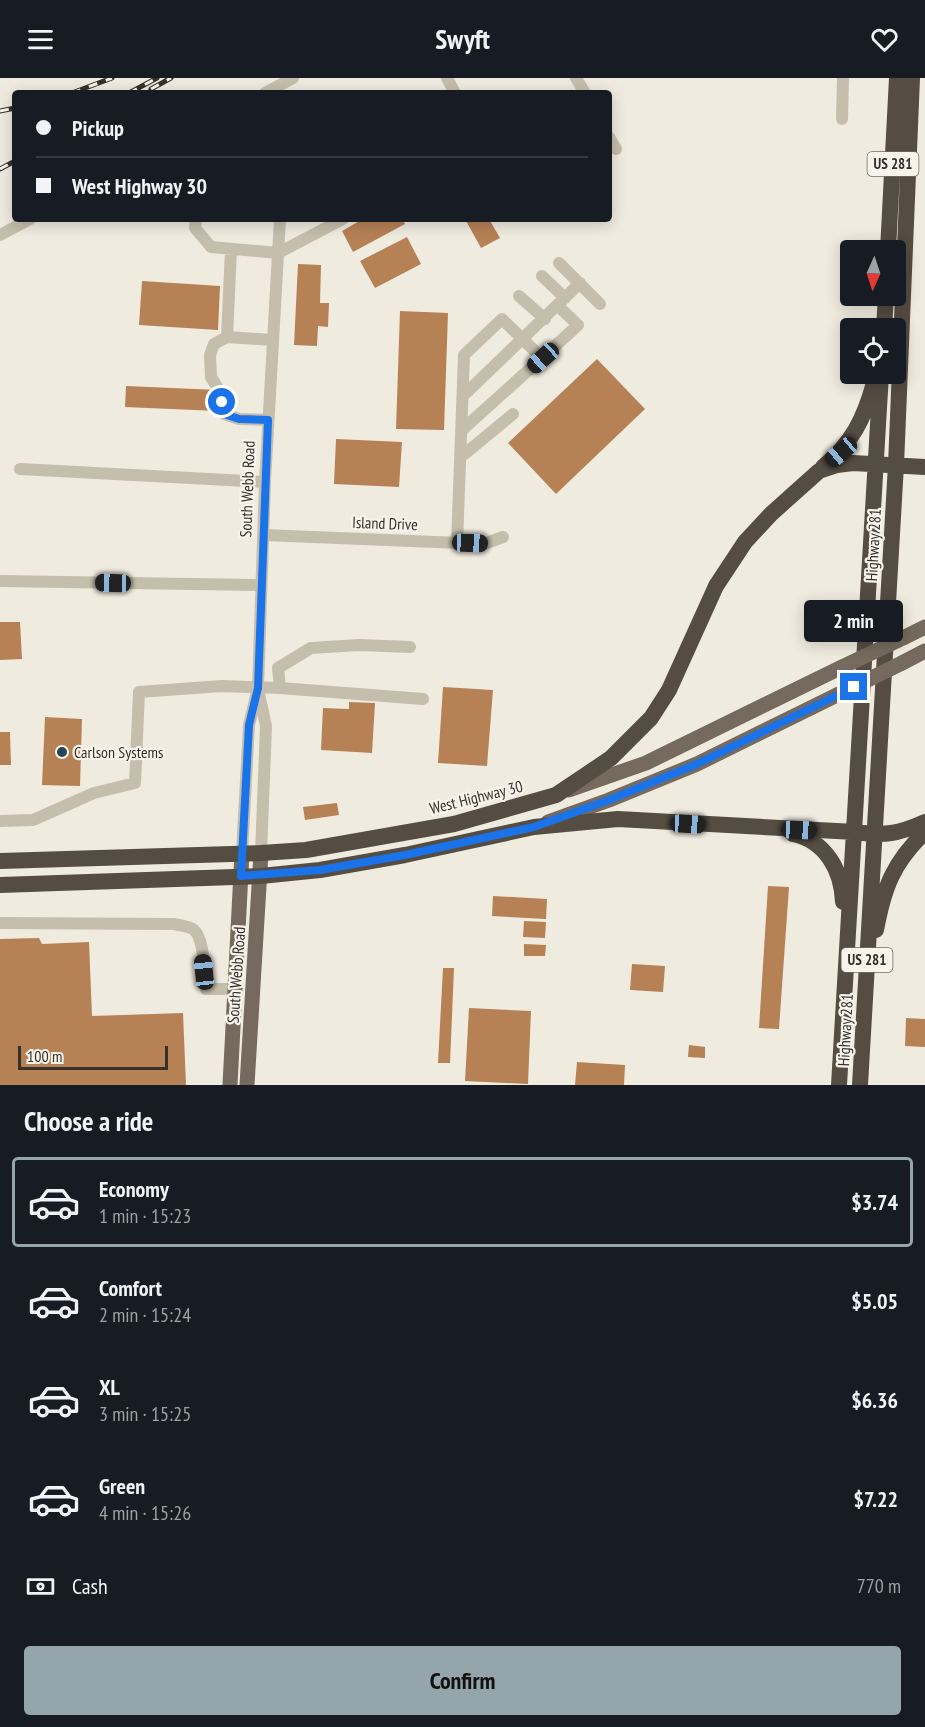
<!DOCTYPE html>
<html lang="en">
<head>
<meta charset="utf-8">
<style>
  body { margin:0; font-family:"PT Sans Narrow",sans-serif; background:#242831; color:#f1f3f6; height:100vh; display:flex; flex-direction:column; font-size:22px; white-space:nowrap }
  * { box-sizing:border-box; margin:0 }
  p { font-size:20px; color:#9ea1a6 }
  .icon { flex:none; width:33px; height:33px; fill:none; stroke:currentColor; stroke-width:2; stroke-linecap:round; stroke-linejoin:round }
  .map { position:relative; height:1007px; overflow:hidden }
  .sheet { display:flex; flex-direction:column; background:#171b24; flex:1 }
  .sheet>* { flex:none }
  .top-card { position:absolute; left:12px; top:12px; width:600px; height:132px; border-radius:6px; box-shadow:0 3px 15px #0003; display:grid; align-content:center; height:132px; padding:0 24px; background:#171b24 }
  .needle { width:39px; rotate:183deg }
  .buttons { position:absolute; left:840px; top:162px; display:grid; gap:12px }
  .buttons a { display:grid; place-items:center; width:66px; height:66px; border-radius:6px; background:#171b24; box-shadow:0 3px 15px #0003; font-size:30px }
  .scale { position:absolute; left:18px; bottom:15px; width:150px; box-sizing:border-box; padding-left:6px; border:3px solid #35302a; border-top:0; font-size:16px; line-height:21px; white-space:nowrap; color:#35302a; -webkit-text-stroke:4px #f8f4eb; paint-order:stroke }
  .end { position:absolute; width:27px; height:27px; margin:-14px; border:8px solid #1a73e8; background:#fff; box-shadow:0 0 0 3px #fff }
  .from { border-radius:50% }
  .bubble { position:absolute; height:42px; border-radius:6px; background:#171b24; box-shadow:0 3px 15px #0003; font-size:20px; font-weight:700; line-height:42px; text-align:center }
  .car { position:absolute; width:18px; height:36px; margin:-18px -9px; border-radius:8px; box-shadow:0 0 4px 2px #0007; background:linear-gradient(#222 24%,#8ab4d8 0 40%,#222 0 76%,#8ab4d8 0 86%,#222 0) }
  .top-card b { display:flex; align-items:center; gap:21px; height:57px; font-size:22px }
  .top-card b+b { border-top:2px solid #363941 }
  .top-card i { width:15px; height:15px; background:#f1f3f6 }
  ul { padding:0; list-style:none }
  li { display:flex; align-items:center; gap:18px; height:90px; margin:0 12px 9px; padding:0 12px; border:3px solid transparent; border-radius:6px }
  li div { flex:1 }
  li b { display:block; font-size:22px }
  li em { font-style:normal; font-weight:700 }
  li.active { border-color:#95a5ac }
  li>.icon { width:54px; height:54px; stroke-width:1.5 }
  h2 { padding:0 24px; font-size:27px; line-height:72px }
  .pay { display:flex; align-items:center; gap:15px; height:66px; padding:0 24px; font-size:22px }
  .pay p { margin-inline-start:auto }
  .cta { display:flex; gap:12px; margin-top:auto; padding:12px 24px }
  .cta a { flex:1; height:69px; border-radius:6px; background:#95a5ac; color:#111; font-size:24px; font-weight:700; line-height:69px; text-align:center }
  header { display:flex; justify-content:space-between; align-items:center; height:78px; padding:0 24px; background:#171b24; font-size:27px; font-weight:700 }
  .map>svg:first-child { display:block }
</style>
</head>
<body>
<header><svg class="icon" aria-label="menu" viewBox="0 0 24 24"><path d="M4 6h16M4 12h16M4 18h16"/></svg>Swyft<svg class="icon" aria-label="heart" viewBox="0 0 24 24"><path d="M12 20l-8-8c-3-5 5-10 8-4 3-6 11-1 8 4z"/></svg></header>
<div class="map">
<svg width="925" height="1007" viewBox="0 0 925 1007">
  <rect width="100%" height="100%" fill="#f0ebdf"/>
  <path fill="#b78156" d="M363 141H402L405 146 353 174 342 153Z
    M465 141H489L500 160 481 170Z
    M407 159 421 186 375 210 360 183Z
    M298 186 321 187 320 225H329L328 249 318 248 317 268 294 267Z
    M142 203 220 208 218 252 139 247Z
    M400 233 448 235 444 352 396 351Z
    M597 281 645 331 556 416 508 365Z
    M126 308 218 312 217 333 125 329Z
    M336 361 402 364 399 409 334 406Z
    M0 544H20L22 581 0 582Z
    M443 609 493 612 487 688 438 685Z
    M349 624 375 625 372 675 321 672 323 630 349 631Z
    M45 639 82 641 80 708 42 707Z
    M0 654H10L11 687H0Z
    M337 725 339 737 305 742 303 729Z
    M768 808 789 809 779 951 759 950Z
    M493 818 547 821 546 841 492 838Z
    M524 843 546 844 545 860 523 859Z
    M39 860 42 866 89 864 92 938 183 935 186 1007H0V861Z
    M524 866 546 867 545 878H524Z
    M632 886 665 888 663 914 630 912Z
    M443 890H454L450 985H438Z
    M469 930 531 933 528 1006 465 1003Z
    M906 940 925 941V969L905 968Z
    M689 967 705 969V980L688 979Z
    M577 984 625 987 624 1007H575Z"/>
  <g fill="none" stroke-linecap="round" stroke-linejoin="round">
    <path stroke="#c6beac" stroke-width="12" d="M447 0 455 15
      M576 0 585 15
      M265 15 293 0
      M842 41 843 0
      M609 59 616 71
      M196 141 195 150 211 169 278 175 343 141
      M0 157 30 141
      M559 185 600 226
      M542 198 565 220
      M519 218 545 241
      M227 259 231 172
      M542 280 578 247 558 228
      M463 318 580 205
      M268 342 239 341 224 336 219 312 211 299 210 277 214 266 227 259 273 262
      M461 379 513 336
      M20 391 265 404
      M264 457 484 466 503 459
      M457 465 464 277 502 241 542 280 462 352
      M0 503 261 507
      M280 610 278 590 311 570 359 567 410 569
      M258 611 266 648 261 775
      M0 743 33 742 94 715 135 705 139 614 222 608 280 610 423 621
      M242 775 249 647 258 610 265 404 280 141
      M0 845 174 846C180 847 187 848 193 851 205 860 204 896 206 911H235"/>
    <path stroke="#756a5d" stroke-width="15" d="M905 559 925 549
      M902 585 925 573
      M569 712 646 685 842 589
      M548 744 609 722 697 686 837 617
      M230 1007 242 775
      M247 1007 261 775"/>
    <path stroke="#554c42" stroke-width="16" d="M888 172 897 0
      M884 250 886 218
      M823 389C852 365 864 341 874 305
      M793 756C826 763 842 793 843 824
      M0 783 261 775 306 772 454 746 556 717 611 680 651 640 669 612 716 508 745 464 771 436 819 393 837 387 853 385 925 389
      M0 807 261 798 320 792 405 777 534 749 618 741 855 754C885 758 898 756 925 744
      M876 852C884 809 893 785 925 754
      M839 1007 881 296
      M860 1007 896 387 912 0"/>
    <g stroke="#35302a" stroke-width="5">
      <path id="rail" d="M151 11 171 0
        M72 15 112 0
        M129 15 157 0
        M0 33 15 30
        M0 91 15 83"/>
    </g>
    <use href="#rail" stroke="#f8f4eb" stroke-width="3" stroke-dasharray="9" stroke-linecap="butt"/>
    <path stroke="#756a5d" stroke-width="15" d="M842 589 905 559
      M837 617 902 585"/>
  </g>
  <g fill="none" stroke-linecap="round" stroke-linejoin="round">
    <path stroke="#1a73e8" stroke-width="8" d="M222 324 224 336 239 341 268 342 258 610 249 647 241 798 320 792 405 777 534 749 609 722 697 686 854 609"/>
  </g>
  <circle fill="#254652" stroke="#f8f4eb" stroke-width="2" cx="62" cy="674" r="6"/>
  <g text-anchor="middle" stroke-width="4.5" stroke-linejoin="round" paint-order="stroke">
    <g fill="#f8f4eb" stroke="#706b64" stroke-width="1.5">
      <rect x="867.5" y="74" width="51" height="24" rx="4.5"/>
      <rect x="841.5" y="870" width="51" height="24" rx="4.5"/>
    </g>
    <g font-size="15" font-weight="bold" fill="#35302a">
      <text x="893" y="91">US 281</text>
      <text x="867" y="887">US 281</text>
    </g>
    <g font-size="16" fill="#35302a" stroke="#f8f4eb">
      <text transform="translate(247 411) rotate(-88)" y="6">South Webb Road</text>
      <text transform="translate(385 445) rotate(2)" y="6">Island Drive</text>
      <text transform="translate(873 467) rotate(-87)" y="6">Highway 281</text>
      <text transform="translate(476 719) rotate(-14)" y="6">West Highway 30</text>
      <text transform="translate(236 897) rotate(-86)" y="6">South Webb Road</text>
      <text transform="translate(845 952) rotate(-87)" y="6">Highway 281</text>
    </g>
    <g font-size="16" fill="#35302a" stroke="#f8f4eb" text-anchor="start">
      <text x="74" y="680">Carlson Systems</text>
    </g>
  </g>
</svg>
<div class="buttons">
<a><svg class="needle" viewBox="-14 -14 28 28"><path d="M0-13l5 13h-10z" fill="#e53935"/><path d="M0 13l5-13h-10z" fill="#9ea1a6"/></svg></a>
<a><svg class="icon" aria-label="locate" viewBox="0 0 24 24"><circle cx="12" cy="12" r="6"/><path d="M12 2v4M12 18v4M2 12h4M18 12h4"/></svg></a>
</div>
<div class="scale">100 m</div>
<i class="end from" style="left:222px;top:324px"></i>
<i class="end" style="left:854px;top:609px"></i>
<div class="bubble" style="left:804px;top:522px;width:99px">2 min</div>
<i class="car" style="left:543px;top:280px;rotate:228deg"></i>
<i class="car" style="left:841px;top:374px;rotate:230deg"></i>
<i class="car" style="left:470px;top:465px;rotate:92deg"></i>
<i class="car" style="left:113px;top:505px;rotate:271deg"></i>
<i class="car" style="left:688px;top:746px;rotate:93deg"></i>
<i class="car" style="left:799px;top:752px;rotate:92deg"></i>
<i class="car" style="left:204px;top:894px;rotate:354deg"></i>
<div class="top-card">
<b><i class="from"></i>Pickup</b>
<b><i></i>West Highway 30</b>
</div>
</div>
<section class="sheet">
<h2>Choose a ride</h2>
<ul>
<li class="active"><svg class="icon" aria-label="car" viewBox="0 0 24 24"><path d="M5 17H2v-5l4-1 3-4h7l3 4 3 1v5h-3M9 17h6M6 11h13"/><circle cx="7" cy="17" r="2"/><circle cx="17" cy="17" r="2"/></svg><div><b>Economy</b><p>1 min · 15:23</p></div><em>$3.74</em></li>
<li><svg class="icon" aria-label="car" viewBox="0 0 24 24"><path d="M5 17H2v-5l4-1 3-4h7l3 4 3 1v5h-3M9 17h6M6 11h13"/><circle cx="7" cy="17" r="2"/><circle cx="17" cy="17" r="2"/></svg><div><b>Comfort</b><p>2 min · 15:24</p></div><em>$5.05</em></li>
<li><svg class="icon" aria-label="car" viewBox="0 0 24 24"><path d="M5 17H2v-5l4-1 3-4h7l3 4 3 1v5h-3M9 17h6M6 11h13"/><circle cx="7" cy="17" r="2"/><circle cx="17" cy="17" r="2"/></svg><div><b>XL</b><p>3 min · 15:25</p></div><em>$6.36</em></li>
<li><svg class="icon" aria-label="car" viewBox="0 0 24 24"><path d="M5 17H2v-5l4-1 3-4h7l3 4 3 1v5h-3M9 17h6M6 11h13"/><circle cx="7" cy="17" r="2"/><circle cx="17" cy="17" r="2"/></svg><div><b>Green</b><p>4 min · 15:26</p></div><em>$7.22</em></li>
</ul>
<div class="pay"><svg class="icon" aria-label="cash" viewBox="0 0 24 24"><path d="M3 7h18v10H3z"/><circle cx="12" cy="12" r="2"/></svg>Cash<p>770 m</p></div>
<div class="cta"><a>Confirm</a></div>
</section>
</body>
</html>
